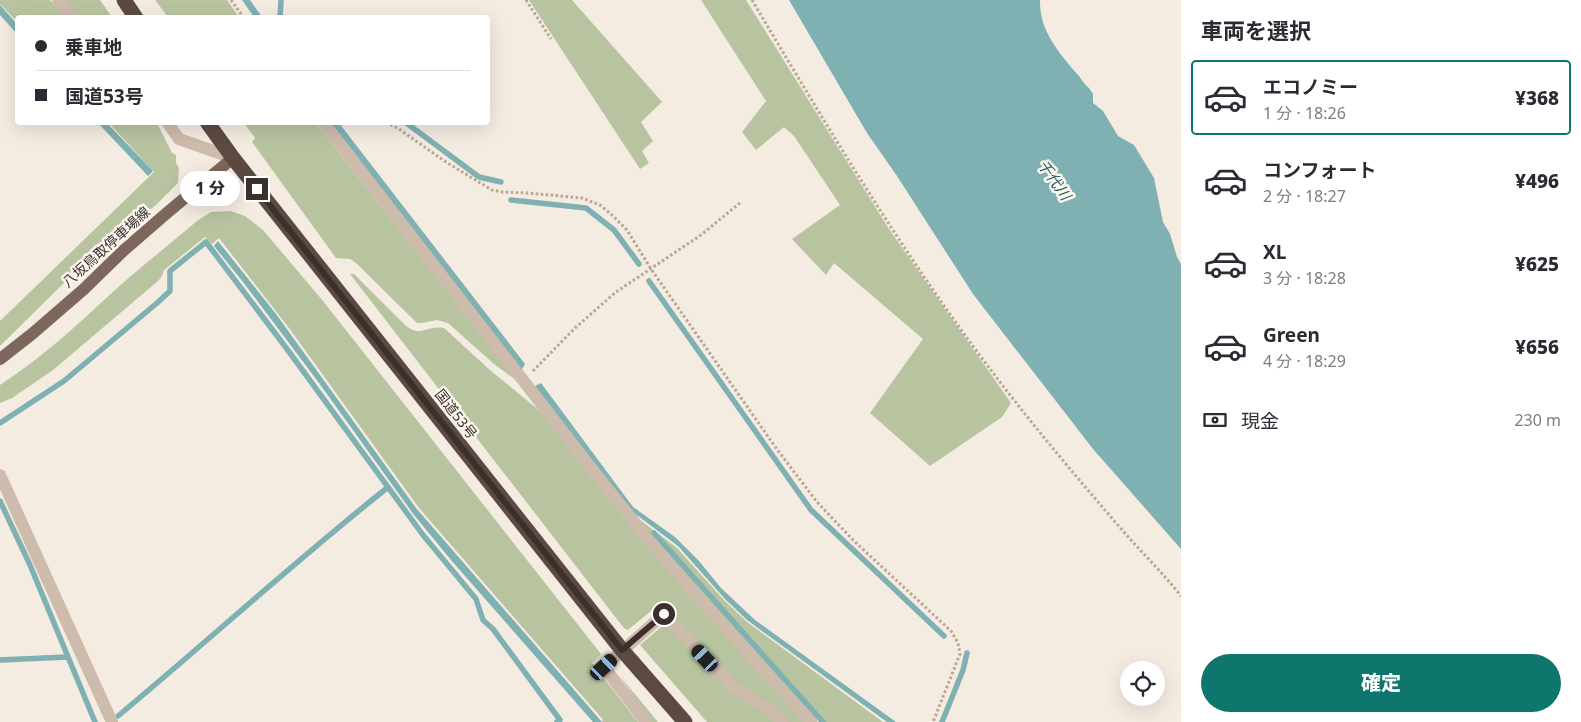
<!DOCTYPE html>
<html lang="ja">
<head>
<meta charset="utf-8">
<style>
  body { margin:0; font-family:"Noto Sans","Noto Sans JP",sans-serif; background:#f2f2f3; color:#2b2b33; height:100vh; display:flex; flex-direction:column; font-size:19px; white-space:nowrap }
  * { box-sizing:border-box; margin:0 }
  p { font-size:16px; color:#7c7c81 }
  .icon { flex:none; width:28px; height:28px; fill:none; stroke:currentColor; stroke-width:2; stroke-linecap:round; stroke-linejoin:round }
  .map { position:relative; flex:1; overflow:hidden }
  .details { display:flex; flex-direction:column; background:#fff; width:400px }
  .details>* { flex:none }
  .banner { position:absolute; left:15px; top:15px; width:475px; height:110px; border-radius:5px; box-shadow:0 5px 20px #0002; display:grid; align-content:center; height:110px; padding:0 20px; background:#fff }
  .buttons { position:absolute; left:1120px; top:661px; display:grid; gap:10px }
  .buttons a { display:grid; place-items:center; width:45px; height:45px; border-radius:50%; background:#fff; box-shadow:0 5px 20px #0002; font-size:25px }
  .end { position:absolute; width:22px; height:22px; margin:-11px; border:6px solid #3b302b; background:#fff; box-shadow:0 0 0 2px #fff }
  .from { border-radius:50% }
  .bubble { position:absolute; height:35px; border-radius:18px; background:#fff; box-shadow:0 5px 20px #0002; font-size:16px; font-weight:800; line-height:35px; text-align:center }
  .car { position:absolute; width:15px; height:30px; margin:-15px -8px; border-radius:6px; box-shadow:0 0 4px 1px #0007; background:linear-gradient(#222 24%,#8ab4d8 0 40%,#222 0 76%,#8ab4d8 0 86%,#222 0) }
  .banner b { display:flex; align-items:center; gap:18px; height:48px; font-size:19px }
  .banner b+b { border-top:1px solid #e1e1e2 }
  .banner i { width:12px; height:12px; background:#2b2b33 }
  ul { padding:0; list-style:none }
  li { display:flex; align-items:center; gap:15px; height:75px; margin:0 10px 8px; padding:0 10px; border:2px solid transparent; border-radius:5px }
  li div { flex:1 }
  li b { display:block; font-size:19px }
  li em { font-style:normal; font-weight:800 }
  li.selected { border-color:#0f766e }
  li>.icon { width:45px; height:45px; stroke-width:1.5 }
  h2 { padding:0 20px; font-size:22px; line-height:60px }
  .pay { display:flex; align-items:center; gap:12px; height:55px; padding:0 20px; font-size:19px }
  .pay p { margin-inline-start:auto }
  .cta { display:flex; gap:10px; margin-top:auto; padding:10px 20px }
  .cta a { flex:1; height:58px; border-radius:30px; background:#0f766e; color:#fff; font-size:20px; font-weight:800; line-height:58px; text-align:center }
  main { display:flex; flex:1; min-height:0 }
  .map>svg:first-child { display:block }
</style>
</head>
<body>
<main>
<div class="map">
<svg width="1181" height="722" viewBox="0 0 1181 722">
  <rect width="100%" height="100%" fill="#f4ebe1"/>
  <path fill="#b8c4a0" d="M0 0H50L66 17 18 18 17 22 0 4Z
    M65 0H100L112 17H81Z
    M155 0H227L239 17H168Z
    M529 0H572L662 102 641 122 653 141 642 151 649 163 640 169Z
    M701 0H746L889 229 1011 403 1002 417 930 466 870 413 923 339 834 263 826 275 792 239 840 205 794 136 784 127 756 150 742 132 766 101Z
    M109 123H157L172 153 176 155V163L179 168 178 183 157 204 66 281 0 346V321L154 172Z
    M244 123H316L516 380 494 364 448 323 437 320 422 323H417L356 263 350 259 336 258 252 142 255 138Z
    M231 211 245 216 263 230 323 301 601 654 592 663 638 722H605L419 508 289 328 219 238 212 244 205 237 164 270 162 276 158 281 53 370 12 398 0 403V385C42 358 78 324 115 290 142 266 170 244 197 221L211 212Z
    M350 274H354L406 326C422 338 425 325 444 328L490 370 541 412 808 722H788L737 683 703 650 662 602 629 629 627 630 623 627Z
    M636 517 676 547 725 601 747 622 883 722H819L730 626Z
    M661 627H668L777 722H707L640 645Z
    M619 675 658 722H652L650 719Z"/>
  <path fill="#7fb0b2" d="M242 0H250L262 17H254Z
    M789 0H1040C1039 31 1060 54 1079 76 1082 80 1085 85 1089 88L1093 94V103L1103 111 1118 136 1134 145 1154 178 1163 222 1170 234 1177 257 1181 264V549L1093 449 973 294 897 176 867 133Z
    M0 5 17 24V34L0 15Z
    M98 123H107L153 171 148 176Z
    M330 123H339L525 364 521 371Z
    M218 241 276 314 416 508 602 722H593L451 560 414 515 319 383 243 282 214 246Z
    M541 383 633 507 675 537 699 561 721 588 755 620 896 722H887L747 620 725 599 678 546 630 510 535 386Z"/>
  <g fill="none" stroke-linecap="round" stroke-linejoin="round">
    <path stroke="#7fb0b2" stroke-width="5.5" d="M280 18 281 0
      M405 122 479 177 501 182
      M511 200 586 208 614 230 639 264
      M649 281 811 510 944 636
      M0 423 64 381 157 303 170 291V271L206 242 287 349 423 535 476 599 483 620 493 629 560 720 557 722
      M0 501 30 565 95 722
      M654 533 823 722
      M0 660 67 657
      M118 716C208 641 295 561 387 488
      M942 722 963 670 967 653"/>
    <path stroke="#b9a596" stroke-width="3" stroke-dasharray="2.5 2.5" stroke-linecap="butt" d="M231 0 244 18
      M526 0 551 39
      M752 0C832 135 913 271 1010 395 1046 441 1084 486 1123 531 1142 553 1163 573 1181 596
      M386 122 399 129 446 162 492 190 502 192 528 193 582 198 600 205 612 215 627 230 651 269 776 448 817 502 854 541 951 631 958 643 960 654 933 722
      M533 371 575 328 616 292 701 235 741 202
      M603 722 604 721"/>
    <path stroke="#cdbbac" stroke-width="12" d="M58 0 74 18
      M167 122 179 139 233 158
      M323 122 591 468 652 544 693 591 811 722
      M0 475 112 722
      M646 722 604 667 664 614 735 688 770 710 783 722"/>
    <path stroke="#7d675c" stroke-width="12" d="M0 359 32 334 84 289 123 251 168 212 233 158"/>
    <path stroke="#5c4a42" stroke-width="15" d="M124 0 136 18
      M207 122 233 158 622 650 685 722"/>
  </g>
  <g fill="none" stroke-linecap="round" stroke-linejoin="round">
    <path stroke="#3b302b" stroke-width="6" d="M257 189 622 650 664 614"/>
  </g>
  <g text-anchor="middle" stroke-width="5" stroke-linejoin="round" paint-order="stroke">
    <g font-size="14" fill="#3b302b" stroke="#fbf5ee">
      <text transform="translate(106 247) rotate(-42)" y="5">八坂鳥取停車場線</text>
      <text transform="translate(456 414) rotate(52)" y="5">国道53号</text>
    </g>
    <g font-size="15" font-style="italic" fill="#1f5a5e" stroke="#fbf5ee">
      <text transform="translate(1054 180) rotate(55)" y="5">千代川</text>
    </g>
  </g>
</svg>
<div class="buttons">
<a><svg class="icon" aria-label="locate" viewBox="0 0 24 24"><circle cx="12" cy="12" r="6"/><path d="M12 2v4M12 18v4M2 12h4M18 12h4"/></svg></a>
</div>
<i class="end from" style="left:664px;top:614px"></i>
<i class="end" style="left:257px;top:189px"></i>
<div class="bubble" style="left:180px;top:171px;width:60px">1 分</div>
<i class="car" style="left:705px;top:658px;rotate:317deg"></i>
<i class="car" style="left:604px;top:667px;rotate:47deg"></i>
<div class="banner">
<b><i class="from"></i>乗車地</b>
<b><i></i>国道53号</b>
</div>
</div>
<section class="details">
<h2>車両を選択</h2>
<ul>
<li class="selected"><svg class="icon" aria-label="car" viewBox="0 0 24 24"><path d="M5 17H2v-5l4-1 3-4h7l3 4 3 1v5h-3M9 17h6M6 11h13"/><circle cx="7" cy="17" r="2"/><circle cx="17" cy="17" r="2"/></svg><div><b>エコノミー</b><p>1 分 · 18:26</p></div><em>¥368</em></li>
<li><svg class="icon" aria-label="car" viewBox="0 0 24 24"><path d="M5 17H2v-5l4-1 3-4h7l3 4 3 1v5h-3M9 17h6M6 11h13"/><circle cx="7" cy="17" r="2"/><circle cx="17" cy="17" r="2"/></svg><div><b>コンフォート</b><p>2 分 · 18:27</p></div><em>¥496</em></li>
<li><svg class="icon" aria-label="car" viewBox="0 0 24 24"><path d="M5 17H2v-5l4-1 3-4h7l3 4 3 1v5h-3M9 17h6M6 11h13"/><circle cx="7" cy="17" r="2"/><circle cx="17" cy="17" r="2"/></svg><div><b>XL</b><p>3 分 · 18:28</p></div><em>¥625</em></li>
<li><svg class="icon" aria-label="car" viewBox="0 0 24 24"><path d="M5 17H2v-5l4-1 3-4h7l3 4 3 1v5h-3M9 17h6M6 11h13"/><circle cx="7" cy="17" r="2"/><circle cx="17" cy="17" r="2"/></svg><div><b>Green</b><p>4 分 · 18:29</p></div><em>¥656</em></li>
</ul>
<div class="pay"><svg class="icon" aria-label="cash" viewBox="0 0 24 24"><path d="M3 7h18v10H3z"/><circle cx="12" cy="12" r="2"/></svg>現金<p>230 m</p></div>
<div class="cta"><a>確定</a></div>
</section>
</main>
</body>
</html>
